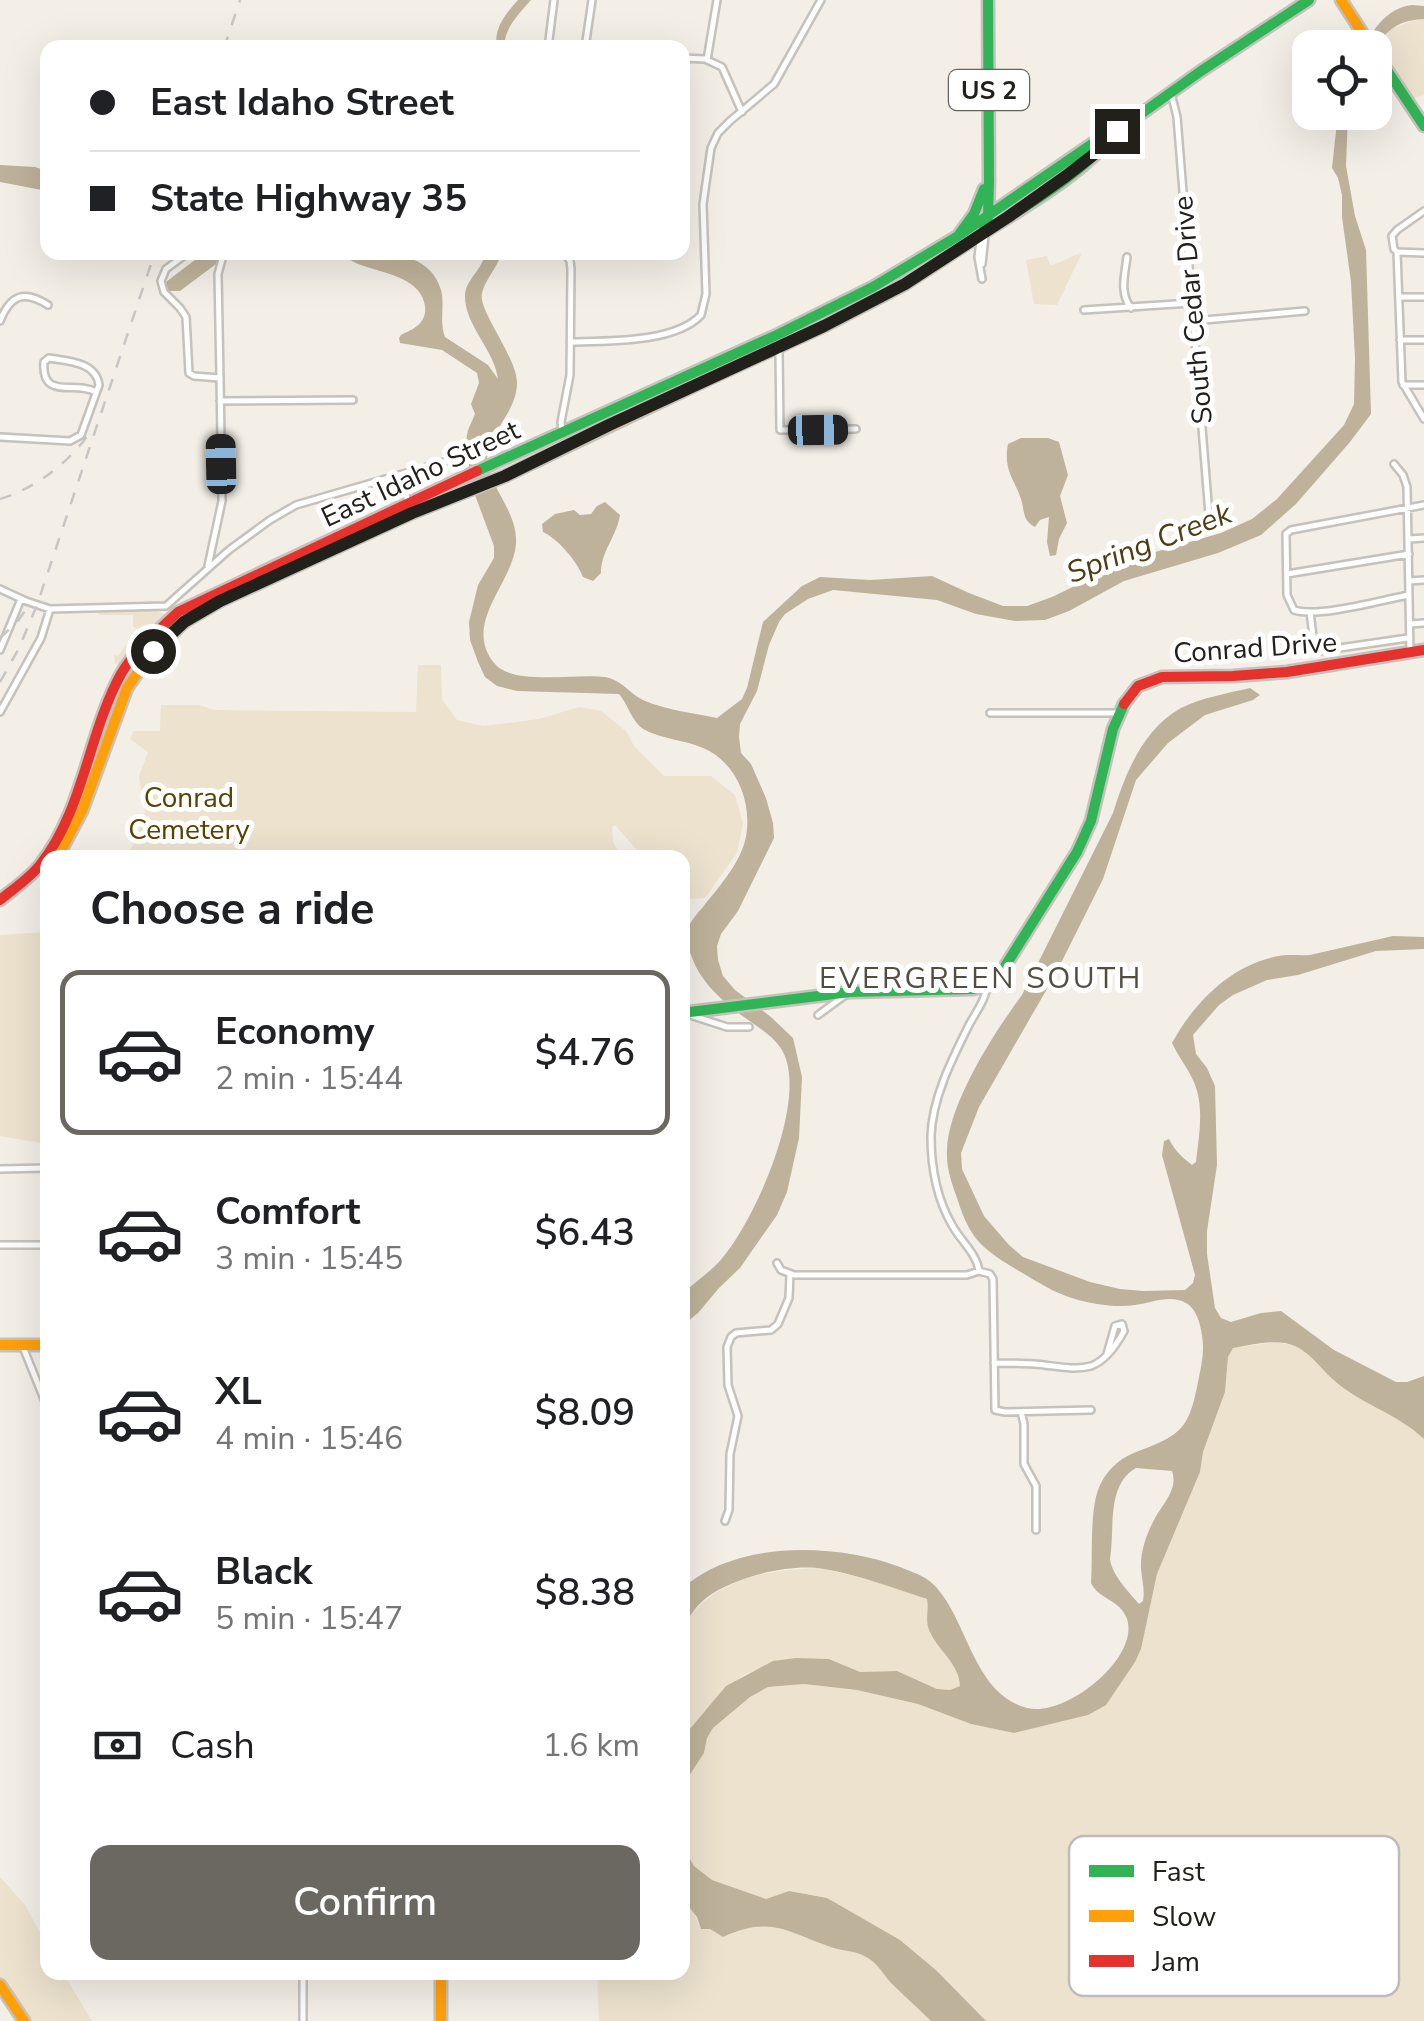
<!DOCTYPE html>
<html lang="en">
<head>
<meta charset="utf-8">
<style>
  body { margin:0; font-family:"Nunito Sans",sans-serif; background:#f6f6f6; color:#202124; height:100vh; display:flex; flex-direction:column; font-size:38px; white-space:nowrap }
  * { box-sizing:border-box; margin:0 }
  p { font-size:32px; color:#757577 }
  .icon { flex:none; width:55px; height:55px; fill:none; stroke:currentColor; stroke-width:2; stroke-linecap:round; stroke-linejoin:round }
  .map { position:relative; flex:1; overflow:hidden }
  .drawer { position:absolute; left:40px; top:850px; width:650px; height:1130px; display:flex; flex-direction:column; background:#fff; border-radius:20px; box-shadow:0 10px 40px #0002 }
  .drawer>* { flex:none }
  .guide { position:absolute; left:40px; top:40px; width:650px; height:220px; border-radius:20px; box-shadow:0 10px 40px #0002; display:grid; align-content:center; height:220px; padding:0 50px; background:#fff }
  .controls { position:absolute; left:1292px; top:30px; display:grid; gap:20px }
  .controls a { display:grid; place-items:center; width:100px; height:100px; border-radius:20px; background:#fff; box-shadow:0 10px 40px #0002; font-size:50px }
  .end { position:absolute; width:45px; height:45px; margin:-22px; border:12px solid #22201b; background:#fff; box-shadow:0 0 0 5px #fff }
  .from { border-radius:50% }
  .car { position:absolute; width:30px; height:60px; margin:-30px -15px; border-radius:12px; box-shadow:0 0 8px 2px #0007; background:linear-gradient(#222 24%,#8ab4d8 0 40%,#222 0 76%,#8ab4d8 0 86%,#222 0) }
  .guide b { display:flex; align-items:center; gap:35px; height:95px; font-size:38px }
  .guide b+b { border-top:2px solid #e0e0e0 }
  .guide i { width:25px; height:25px; background:#202124 }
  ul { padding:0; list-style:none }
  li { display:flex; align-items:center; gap:30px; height:165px; margin:0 20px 15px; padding:0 30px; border:5px solid transparent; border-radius:20px }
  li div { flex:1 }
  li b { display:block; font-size:38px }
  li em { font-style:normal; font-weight:600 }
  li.current { border-color:#6b6862 }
  li>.icon { width:90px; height:90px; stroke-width:1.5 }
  h2 { padding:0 50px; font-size:45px; line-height:120px }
  .pay { display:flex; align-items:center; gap:25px; height:110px; padding:0 50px; font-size:38px }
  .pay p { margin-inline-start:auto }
  .primary-button { display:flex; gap:20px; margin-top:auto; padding:20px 50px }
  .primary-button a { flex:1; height:115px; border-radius:20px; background:#6b6862; color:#fff; font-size:40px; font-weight:600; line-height:115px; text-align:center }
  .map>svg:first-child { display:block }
</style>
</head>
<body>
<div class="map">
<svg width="1424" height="2021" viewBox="0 0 1424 2021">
  <rect width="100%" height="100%" fill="#f3efe7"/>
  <path fill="#ece2ce" d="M1417 19H1424V95L1410 100 1377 46 1386 31Z
    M1082 253 1057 305 1034 304 1026 260 1047 256 1050 265C1062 263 1070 256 1082 253Z
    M153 610 167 615 121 666 115 663 114 654 118 656 137 629 133 626V615H98L99 613Z
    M418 665H441L442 699 457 720 483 726 539 719 579 707 601 711 626 731 634 746 664 776H711L735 795 743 823 737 853 705 898 691 899 683 895 682 858 643 857 615 825 612 827 613 842 621 857H126L135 842 145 812 139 776 148 752 130 739 134 731H160L161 705H199L214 710 416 712Z
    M47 932H48L47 1144 0 1136V935Z
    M1275 1342 1293 1345 1306 1353 1335 1382 1413 1428 1424 1439V2021H986L937 1971 827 1898 789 1891 766 1899 712 1880 694 1866 683 1848 682 1793 689 1776 704 1753 707 1738 713 1728 750 1697 768 1687 804 1684 857 1690 918 1704 971 1724 1014 1733 1087 1715 1141 1649 1157 1574 1200 1472 1203 1452 1225 1392 1228 1357 1232 1348Z
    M820 1568 880 1582 927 1599C929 1612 925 1621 931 1634 940 1653 959 1664 960 1686L950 1690 937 1689 897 1671 860 1672 829 1659 758 1669 743 1675 705 1710 683 1737 682 1628C713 1578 765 1570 820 1568Z
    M0 1877 25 1905 47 1945 48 1972 63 1973 92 2021H27L0 1978Z
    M691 1908 701 1929H709L723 1937C773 1914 788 1934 834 1948 843 1951 855 1951 864 1956 876 1961 883 1974 891 1983 904 1996 918 2008 931 2021H599L597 1973 682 1972 683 1914Z"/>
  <path fill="#beb29a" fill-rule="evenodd" d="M518 0H531C518 15 505 27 504 47H497C493 29 506 13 518 0Z
    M1412 5 1424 6V19C1400 20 1387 29 1375 48H1364C1374 27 1388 8 1412 5Z
    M1338 113H1348L1346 166 1355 216 1366 250 1371 414 1350 442 1296 504 1261 535 1218 553 1124 581 1069 611 1045 620 1015 621 976 614 937 600 833 590 808 599 785 614 779 622 769 645 757 691 740 724 739 737 741 753 751 764 766 798 773 823 774 838 738 911 721 934 717 946 718 960 723 976 735 990 771 1017 793 1038 802 1077 799 1138 787 1192 777 1215 740 1268 719 1288 698 1313 683 1325V1293C694 1283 707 1274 717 1264 753 1227 813 1093 780 1047 773 1037 761 1029 751 1022 727 1005 701 985 691 955 689 950 687 939 687 933 688 923 697 914 703 907 720 885 745 859 747 829 750 796 734 761 703 748 685 740 662 739 645 730 632 723 628 704 619 694L517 691 497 686 485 677 478 662 470 640 469 622 478 585 494 558V546L475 495 465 446 468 430 475 414 471 404 479 383 477 373 442 350 400 343 399 338 401 335C414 329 427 323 425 306 421 279 388 274 367 267 356 264 347 258 337 253 373 253 428 246 441 290 445 305 439 322 445 337L488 365 498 379C494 349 465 326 465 296 465 280 482 271 485 253H501C498 268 485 279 482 293 477 309 517 357 517 383 517 412 488 433 487 459 487 484 518 511 516 544 513 584 461 624 495 664 514 686 576 673 605 677 622 680 629 693 643 700 665 710 694 713 717 718L742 699 747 688 763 622 802 586 820 577 870 580 932 576 969 593 1003 606H1027L1052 597 1131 559 1221 533 1252 519 1277 499 1344 425 1354 404 1355 358 1351 282 1342 217V195L1338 178 1332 168Z
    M0 165 35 167 47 171V191L0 182Z
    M204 253H221L220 261 180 291H168L166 282Z
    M1021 438H1048L1059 442 1068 475 1060 496 1067 523 1059 539 1056 555 1050 556 1047 542 1049 517 1040 520 1035 527C1022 520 1025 512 1021 499 1014 478 1003 470 1008 444Z
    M605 502 620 515C617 536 601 551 601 573L593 581 583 577C577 561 558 539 543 532L542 524 555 514 574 510 580 515 591 514 597 506Z
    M1250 688 1260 695 1253 700 1205 715 1168 743 1136 780 1103 879 1055 975 979 1107 961 1153 962 1169 984 1216 1009 1245 1023 1257 1090 1282 1120 1289 1143 1291 1185 1290 1193 1283 1195 1275 1162 1155 1164 1141 1169 1139C1175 1151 1182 1157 1192 1165L1196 1162C1199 1135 1205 1105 1193 1080 1187 1067 1178 1056 1172 1043 1194 1003 1231 964 1279 956 1288 954 1299 956 1310 955L1393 936 1424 937V949L1376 951 1298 975 1267 980 1233 995 1219 1005 1193 1035 1196 1054 1207 1068 1215 1086 1217 1165 1207 1231V1254L1215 1308 1221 1318 1231 1322 1261 1313 1281 1311 1334 1350 1396 1382H1407L1424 1376V1439C1399 1415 1364 1405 1337 1383 1323 1372 1312 1354 1295 1346 1276 1338 1252 1345 1233 1348L1228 1357 1225 1392 1203 1452 1200 1472 1157 1574 1141 1649 1135 1662 1106 1705 1088 1715 1014 1733 971 1724 918 1704 857 1690 804 1684 768 1687 750 1697 713 1728 707 1738 704 1753 689 1776 683 1793V1737L726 1686 773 1661 796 1658 829 1659 860 1672 897 1671 937 1689 950 1690 960 1686C959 1663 938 1651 929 1630 925 1619 929 1611 927 1599 893 1588 860 1575 824 1569 790 1563 734 1577 706 1598 696 1606 689 1617 683 1628V1588C736 1540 836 1543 900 1567 911 1572 924 1575 933 1584 968 1618 972 1693 1027 1708 1065 1718 1140 1658 1127 1619 1120 1599 1099 1600 1091 1583 1093 1556 1089 1508 1100 1485 1120 1445 1153 1454 1179 1430 1191 1419 1195 1397 1198 1382 1201 1367 1205 1351 1202 1336 1201 1326 1197 1309 1186 1303 1169 1294 1152 1303 1135 1305 1116 1308 1093 1304 1075 1299 1053 1293 1033 1279 1014 1268 981 1248 970 1238 958 1201 952 1183 946 1169 947 1150 948 1104 995 1031 1022 995L1113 813C1125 774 1143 729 1181 708 1201 698 1228 693 1250 688ZM1136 1468 1172 1471C1179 1490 1161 1505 1153 1522 1146 1535 1140 1554 1141 1569 1142 1581 1145 1589 1143 1601L1139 1604C1128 1591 1112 1575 1110 1559 1115 1529 1106 1485 1136 1468Z
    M682 1845 694 1866 712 1880 766 1899 789 1891 827 1898 900 1940 937 1971 986 2021H931C918 2008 904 1996 891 1983 883 1974 876 1961 864 1956 855 1951 843 1951 834 1948 789 1934 773 1914 723 1937L710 1929H701L697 1917 683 1900Z"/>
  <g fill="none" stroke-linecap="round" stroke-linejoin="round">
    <g stroke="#c5c1bc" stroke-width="10">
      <path id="street" d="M548 48 554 0
        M585 48 592 0
        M682 58 705 59 722 67 742 112
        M707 60 717 0
        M1171 93 1177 117 1210 527
        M1424 211 1397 230 1392 236 1394 249 1397 252 1424 253
        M980 241 978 257 982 279
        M189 252 166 269 161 281 164 292 180 308 186 317 189 373 194 376 220 378 218 274 224 252
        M1397 252 1402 382 1424 419
        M1127 257C1125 274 1119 293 1131 308
        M982 264 985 236
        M1399 297H1424
        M1084 310 1191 303
        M0 321C10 296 23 289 48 305
        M1193 321 1305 311
        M1400 340H1424
        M571 342C607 341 675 343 701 315L706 294 703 204 711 148 718 133 730 121 774 84 821 0
        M779 352 780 430 856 429
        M1403 385H1424
        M220 401 353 400
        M562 429 561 422 570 375 571 269 570 261 564 252
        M0 437 70 441 81 435 99 385C96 362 68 361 49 358L44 362C41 401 75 380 96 392
        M1394 464 1403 475 1407 487 1410 652
        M401 476 408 502
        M1409 539 1424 538
        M208 566 222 501 220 378
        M1287 574 1409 554
        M1409 581 1424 580
        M0 589 26 601 50 609 166 606 229 550 270 520 296 505 451 460
        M1409 595C1381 600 1319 618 1294 610L1287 595 1286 534 1291 530 1424 505
        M1310 612 1314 644 1319 651 1408 638
        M1410 624 1424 623
        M0 650 21 599
        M0 712 41 638 50 609
        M990 713H1118
        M690 1015 727 1027H749
        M818 1015 844 996
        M0 1169 48 1168
        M0 1245H48
        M777 1263 781 1270 794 1275H967L979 1271C977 1254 960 1240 952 1225 937 1199 931 1166 931 1136 932 1099 952 1059 968 1027 975 1013 986 1000 987 985
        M979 1271 990 1274 993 1279 995 1410 1005 1412 1091 1410
        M23 1347 48 1409
        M994 1363C1007 1363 1021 1363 1034 1364 1052 1365 1073 1371 1091 1366 1105 1361 1117 1344 1124 1331L1122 1324 1115 1326 1107 1354
        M1021 1412 1024 1424V1464L1036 1486V1530
        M725 1521 729 1510 730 1454 738 1416 728 1385 727 1347 731 1337 736 1333 771 1330 778 1324 789 1298 790 1274
        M46 1824H48
        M303 1972V2021"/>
    </g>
    <g stroke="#c5c1bc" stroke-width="15">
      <path id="fast" d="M1375 52 1424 126
        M983 233C1029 204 1083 174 1117 131
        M961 234 1105 135 1117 131 1201 71 1309 0
        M702 382 824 326 905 284 983 233 988 217 989 180 988 0
        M477 471 779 334 873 287 958 236 974 214 984 189
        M682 1013 850 992 973 989 989 985 1004 968 1077 852 1091 821 1113 729 1124 704"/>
    </g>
    <g stroke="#c5c1bc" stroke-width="15">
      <path id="slow" d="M1341 0 1372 48
        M57 858 82 811 127 688 149 656 184 622 220 601 412 513 505 476 702 382
        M0 1345H48
        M441 1972V2021
        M0 1985 24 2021"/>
    </g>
    <g stroke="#c5c1bc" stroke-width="15">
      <path id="jam" d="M1124 704 1138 686 1162 677 1233 676 1287 672 1424 650
        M0 900C13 889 30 878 40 865 84 810 88 734 121 674 135 650 158 631 178 612L477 471"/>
    </g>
    <use href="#street" stroke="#fdfdfb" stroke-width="5"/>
    <use href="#fast" stroke="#30b455" stroke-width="10"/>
    <use href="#slow" stroke="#ff9f0a" stroke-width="10"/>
    <use href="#jam" stroke="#e5322d" stroke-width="10"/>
    <path stroke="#c7c6c4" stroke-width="2.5" stroke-dasharray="12 12" stroke-linecap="butt" d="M224 48 240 0
      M0 499C36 488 67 464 89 434
      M0 638 17 622 29 605
      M0 682 19 648 37 605 155 252"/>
  </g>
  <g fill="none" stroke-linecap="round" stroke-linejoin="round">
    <path stroke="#22201b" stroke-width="12" d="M153 651 184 622 220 601 412 513 505 476 609 425 824 326 905 284 1008 217 1066 176 1110 142 1117 131"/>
  </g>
  <g text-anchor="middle" stroke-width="10" stroke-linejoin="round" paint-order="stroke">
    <rect fill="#fff" stroke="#64635f" stroke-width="2.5" x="949" y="70" width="80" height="40" rx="8"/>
    <g font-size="25" font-weight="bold" fill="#22201b">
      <text x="989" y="99">US 2</text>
    </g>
    <g font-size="28" fill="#22201b" stroke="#fff">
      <text transform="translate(1192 310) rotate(-95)" y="10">South Cedar Drive</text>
      <text transform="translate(420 473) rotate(-25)" y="10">East Idaho Street</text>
      <text transform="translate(1255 647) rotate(-4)" y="10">Conrad Drive</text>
    </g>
    <g font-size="28" fill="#584204" stroke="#fff">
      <text x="189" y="807">Conrad<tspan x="189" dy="32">Cemetery</tspan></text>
    </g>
    <g font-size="30" font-style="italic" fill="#4e3c13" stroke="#fff">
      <text transform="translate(1149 543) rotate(-21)" y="10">Spring Creek</text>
    </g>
    <g font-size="30" letter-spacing="2.5" fill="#534d41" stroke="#fff">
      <text x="981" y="988">EVERGREEN SOUTH</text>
    </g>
  </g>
  <rect x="1069" y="1836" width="330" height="160" rx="15" fill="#fff" stroke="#bdbcbb" stroke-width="2.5"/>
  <rect x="1089" y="1865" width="45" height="12" fill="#30b455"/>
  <rect x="1089" y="1910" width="45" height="12" fill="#ff9f0a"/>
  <rect x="1089" y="1955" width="45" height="12" fill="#e5322d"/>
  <g font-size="28" fill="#22201b">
    <text x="1152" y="1881">Fast</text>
    <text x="1152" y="1926">Slow</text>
    <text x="1152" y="1971">Jam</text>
  </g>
</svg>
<div class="controls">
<a><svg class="icon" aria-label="locate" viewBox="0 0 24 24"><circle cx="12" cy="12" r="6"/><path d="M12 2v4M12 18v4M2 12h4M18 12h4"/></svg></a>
</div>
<i class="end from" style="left:153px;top:651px"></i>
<i class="end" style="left:1117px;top:131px"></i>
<i class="car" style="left:818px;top:430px;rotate:89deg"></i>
<i class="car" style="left:221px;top:464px;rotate:359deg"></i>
<div class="guide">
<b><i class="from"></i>East Idaho Street</b>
<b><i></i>State Highway 35</b>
</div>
<section class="drawer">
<h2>Choose a ride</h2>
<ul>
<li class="current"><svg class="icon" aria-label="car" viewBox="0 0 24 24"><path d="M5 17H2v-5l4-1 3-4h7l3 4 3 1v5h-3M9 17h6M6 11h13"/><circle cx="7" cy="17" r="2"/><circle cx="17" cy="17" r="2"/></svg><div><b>Economy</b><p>2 min · 15:44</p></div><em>$4.76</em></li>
<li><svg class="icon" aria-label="car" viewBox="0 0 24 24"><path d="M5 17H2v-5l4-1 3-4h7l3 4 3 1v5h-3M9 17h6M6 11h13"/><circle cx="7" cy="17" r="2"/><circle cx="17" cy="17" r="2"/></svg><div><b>Comfort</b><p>3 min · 15:45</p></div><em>$6.43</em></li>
<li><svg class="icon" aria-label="car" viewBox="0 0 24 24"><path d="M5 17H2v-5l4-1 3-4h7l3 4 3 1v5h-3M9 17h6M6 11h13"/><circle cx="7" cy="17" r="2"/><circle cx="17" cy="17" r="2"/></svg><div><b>XL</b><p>4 min · 15:46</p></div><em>$8.09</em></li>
<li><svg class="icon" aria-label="car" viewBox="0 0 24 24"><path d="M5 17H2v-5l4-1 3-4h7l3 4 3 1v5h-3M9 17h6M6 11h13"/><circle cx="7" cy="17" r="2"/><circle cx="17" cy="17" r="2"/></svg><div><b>Black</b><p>5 min · 15:47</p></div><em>$8.38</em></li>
</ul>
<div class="pay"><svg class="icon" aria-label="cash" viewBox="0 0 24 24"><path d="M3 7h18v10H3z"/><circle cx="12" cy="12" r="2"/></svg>Cash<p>1.6 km</p></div>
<div class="primary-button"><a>Confirm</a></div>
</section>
</div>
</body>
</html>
